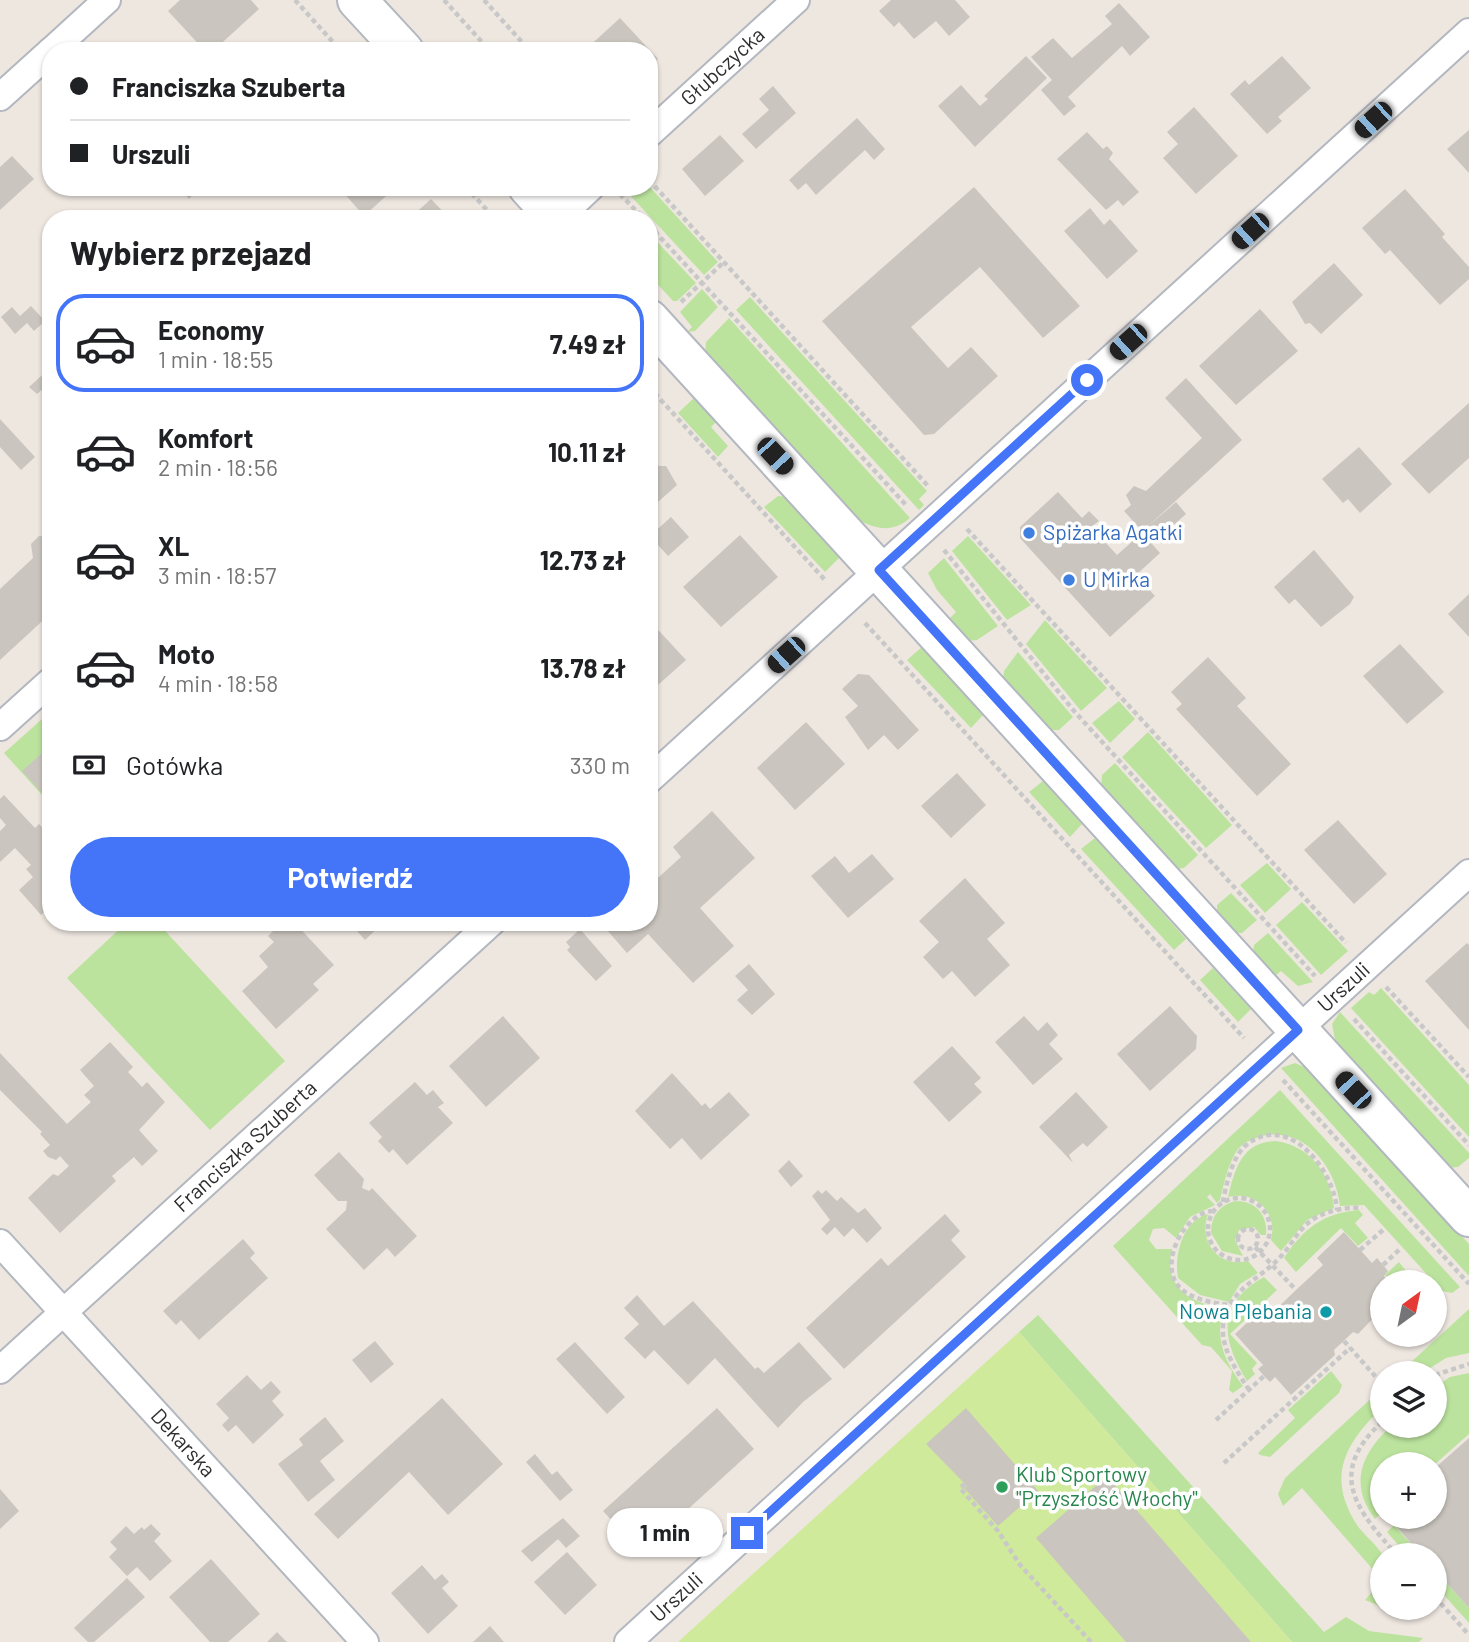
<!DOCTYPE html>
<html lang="pl">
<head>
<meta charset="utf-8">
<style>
  body { margin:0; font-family:Barlow,sans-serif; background:#f2f2f2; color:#202124; height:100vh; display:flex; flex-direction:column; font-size:26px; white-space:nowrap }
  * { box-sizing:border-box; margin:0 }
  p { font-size:23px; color:#757577 }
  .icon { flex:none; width:38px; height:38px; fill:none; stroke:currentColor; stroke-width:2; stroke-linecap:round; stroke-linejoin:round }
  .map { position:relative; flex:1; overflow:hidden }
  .sheet { position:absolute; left:42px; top:210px; width:616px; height:721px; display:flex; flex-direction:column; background:#fff; border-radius:28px; box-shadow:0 2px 5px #0004 }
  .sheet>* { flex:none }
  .guide { position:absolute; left:42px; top:42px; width:616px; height:154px; border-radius:28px; box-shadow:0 2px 5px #0004; display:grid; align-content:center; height:154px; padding:0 28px; background:#fff }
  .needle { width:46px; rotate:33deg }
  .tools { position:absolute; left:1370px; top:1270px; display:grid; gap:14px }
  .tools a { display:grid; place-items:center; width:77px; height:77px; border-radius:50%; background:#fff; box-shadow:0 2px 5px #0004; font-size:35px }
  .end { position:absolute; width:32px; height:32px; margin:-16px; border:9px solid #4475f8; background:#fff; box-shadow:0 0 0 4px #fff }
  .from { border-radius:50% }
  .bubble { position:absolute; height:49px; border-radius:24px; background:#fff; box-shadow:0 2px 5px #0004; font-size:23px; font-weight:700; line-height:49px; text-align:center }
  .car { position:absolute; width:21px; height:42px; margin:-21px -10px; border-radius:9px; box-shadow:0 0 5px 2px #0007; background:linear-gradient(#222 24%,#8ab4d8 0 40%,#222 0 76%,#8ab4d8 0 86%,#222 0) }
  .guide b { display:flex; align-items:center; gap:24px; height:66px; font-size:26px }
  .guide b+b { border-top:2px solid #e0e0e0 }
  .guide i { width:18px; height:18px; background:#202124 }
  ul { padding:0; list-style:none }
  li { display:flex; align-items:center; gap:21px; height:98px; margin:0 14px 10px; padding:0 14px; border:4px solid transparent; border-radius:28px }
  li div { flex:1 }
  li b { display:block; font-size:26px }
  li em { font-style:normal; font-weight:700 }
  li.active { border-color:#4475f8 }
  li>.icon { width:63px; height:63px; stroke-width:1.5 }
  h2 { padding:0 28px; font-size:32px; line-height:84px }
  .pay { display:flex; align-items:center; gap:18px; height:77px; padding:0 28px; font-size:26px }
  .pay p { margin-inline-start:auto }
  .button { display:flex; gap:14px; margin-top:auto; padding:14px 28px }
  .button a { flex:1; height:80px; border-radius:42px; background:#4475f8; color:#fff; font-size:28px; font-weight:700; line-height:80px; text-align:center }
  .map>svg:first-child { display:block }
</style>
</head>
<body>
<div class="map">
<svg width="1469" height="1642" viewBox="0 0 1469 1642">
  <rect width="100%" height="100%" fill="#eee7e0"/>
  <path fill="#bce39e" d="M649 186 718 262 704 275 627 192 631 187Z
    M649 233 696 283 677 301H673L649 275Z
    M702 289 718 307 695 331 687 332 692 327 680 312Z
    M750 297 927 491 919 499 924 505 919 510 736 310Z
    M729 318 910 518C894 532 879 530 860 521L705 353 706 342Z
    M695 397 717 421 711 427 728 446 718 457 678 413Z
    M778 496 788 497 841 556 825 572 764 507Z
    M968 536 1031 605 1007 620 952 551Z
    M944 558 998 626 977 640 968 641 948 620 956 612 937 590 928 573Z
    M1045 620 1107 688 1081 711 1026 644Z
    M922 647 984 714 971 728 907 660Z
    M1018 652 1073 717 1059 730H1049L1003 680 1004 671Z
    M1119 701 1135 719 1110 743 1092 723Z
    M51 711V805L4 753Z
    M1148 732 1232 825 1206 848 1122 757Z
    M1115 763 1198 855 1184 868 1176 869 1101 788 1102 775Z
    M1043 781 1082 824 1070 837 1029 792Z
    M1095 838 1186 939 1174 950 1081 849Z
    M1267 863 1291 889 1265 913 1240 885Z
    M1231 893 1257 920 1242 933H1234L1217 914V905Z
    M1302 902 1348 951 1321 975 1276 925Z
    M127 922H157L285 1061 210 1130 67 978Z
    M1268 933 1313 982 1298 986 1281 971 1274 977 1253 954 1254 945Z
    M1213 968 1251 1009 1238 1022 1200 980Z
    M1381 988 1469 1085V1137L1351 1008 1369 992 1374 995Z
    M1340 1012 1469 1153V1158L1458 1167 1448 1168 1336 1045 1332 1024Z
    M1295 1063 1309 1069 1469 1244V1276L1281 1068Z
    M1280 1090 1460 1287 1452 1293 1442 1291 1364 1205 1340 1206C1336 1169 1308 1130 1267 1135 1257 1137 1245 1141 1238 1149 1228 1163 1224 1184 1220 1200L1217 1203 1210 1194 1207 1197 1215 1205 1190 1217 1176 1238 1164 1228 1153 1229 1149 1240 1156 1249H1172C1163 1287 1190 1304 1225 1308 1213 1337 1225 1362 1243 1386L1233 1393 1229 1390 1232 1371 1211 1347 1202 1345 1113 1246Z
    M1276 1141C1311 1146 1331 1175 1334 1208L1307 1220 1281 1251 1271 1240C1278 1213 1256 1190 1228 1197 1235 1168 1242 1142 1276 1141Z
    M1236 1201C1256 1201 1268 1215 1266 1235H1261L1254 1227 1239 1230 1235 1240 1243 1256 1222 1251 1211 1233C1211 1216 1219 1205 1236 1201Z
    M1359 1210 1363 1215 1355 1223 1368 1238 1358 1246 1341 1228 1296 1272 1284 1258C1303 1229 1323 1213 1359 1210Z
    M1208 1214C1198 1242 1219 1268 1248 1261L1258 1273 1240 1284 1229 1302 1200 1295 1178 1278C1174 1256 1182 1221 1208 1214Z
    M1399 1262 1416 1283H1393L1385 1275Z
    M1264 1277 1277 1290 1230 1334 1257 1363 1252 1369 1255 1374 1247 1381C1221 1339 1216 1304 1264 1277Z
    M1469 1309V1353L1446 1358 1421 1374H1398Z
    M1038 1315 1324 1632 1346 1617 1369 1631 1423 1638 1419 1642H1292L1019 1332Z
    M1331 1371 1342 1385 1339 1393 1270 1457 1260 1455 1258 1453 1295 1418 1288 1410Z
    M1469 1373V1434L1434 1465H1382V1512L1375 1519C1348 1484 1362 1453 1391 1426H1409L1417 1436 1428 1426H1435V1387L1450 1377Z
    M1377 1393 1382 1399V1408C1345 1443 1326 1477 1357 1525 1364 1535 1376 1544 1382 1554 1387 1564 1383 1594 1382 1607L1365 1600 1382 1580 1302 1488 1283 1506 1278 1494 1285 1478Z
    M1394 1525 1422 1556H1408L1387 1532Z
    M1435 1570 1469 1608V1623L1435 1585Z"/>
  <path fill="#cfea9a" d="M1019 1332 1292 1642H678Z"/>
  <path fill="#cac5be" d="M180 0H251L259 9 213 51H205L168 11Z
    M891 0H955L970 17 949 36 936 21 914 39 899 22 894 27 879 11Z
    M1119 3 1150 37 1130 56 1122 46 1068 97 1076 106 1064 116 1041 90 1052 80 1031 57 1053 38 1072 58 1112 24 1105 16Z
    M620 18 658 59 649 67V51H584Z
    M1026 56 1047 78 975 147 938 106 961 85 980 106 988 99 984 96Z
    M1282 56 1311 88 1278 117 1282 121 1267 134 1230 94 1245 80 1249 85Z
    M773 86 796 113 756 149 742 134 769 110 759 99Z
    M1194 107 1238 156 1196 194 1163 158 1178 144 1167 132Z
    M857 118 885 149 874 160 865 150 816 195 806 183 798 190 789 180Z
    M1469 130V173L1447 149Z
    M1087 132 1103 149 1107 146 1113 153 1109 159 1139 192 1123 206 1118 200 1106 210 1057 159Z
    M720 135 744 161 705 196 682 169Z
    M12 156 34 179 0 210V167Z
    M179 187H194L197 190 189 199Z
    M331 187H396L364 216 343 192 338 196Z
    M974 187 1080 306 1043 338 980 267 911 327 948 368 971 347 998 376 934 434 924 435 822 321Z
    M1405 189 1445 234 1442 237 1469 267V279L1440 305 1390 250 1385 254 1362 228Z
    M431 199 450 219H409Z
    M1090 208 1104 225 1110 219 1138 251 1107 279 1064 231Z
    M1334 263 1363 295 1321 334 1310 323 1305 324 1292 302Z
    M31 306 45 321 34 331 27 323 15 334 1 317 12 307 20 316Z
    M1260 309 1298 351 1236 405 1199 366Z
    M51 367V394L45 387 37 394 29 387Z
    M1186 378 1242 440 1145 529 1176 502 1186 514 1152 544 1160 553 1136 575 1155 596 1110 637 1020 538V527L1058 492 1082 518 1089 511 1099 521 1091 527 1117 555 1143 532 1124 511 1131 505 1126 495 1134 486 1146 491 1202 438 1165 398Z
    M1469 403V458L1429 494 1401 464Z
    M0 419 35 457 21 470 0 447Z
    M1359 447 1392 484 1360 513 1348 499 1343 503 1322 479Z
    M653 459 659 466H666L677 485 649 510V462Z
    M671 517 689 537 668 556 650 536Z
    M740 535 778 577 721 627 683 587Z
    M39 536 51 537V613L0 660V589L33 558 31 544Z
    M1314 550 1354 597 1350 604 1321 627 1295 599 1289 604 1274 587Z
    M1469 594V637L1448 614Z
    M649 620 686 660 649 693Z
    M1400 644 1444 692 1407 724 1363 676Z
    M1208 657 1246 698 1237 706 1291 764 1257 796 1176 709 1182 704 1171 692Z
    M858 674 869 675 919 730 898 750 884 735 868 750 845 717 858 706 842 689Z
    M806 722 845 764 795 810 757 768Z
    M51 745V803L22 771Z
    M957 773 986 805 951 838 921 806Z
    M4 795 35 828 39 824 51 837V906L41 915 19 890 33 877 26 869 31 865 15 848 0 862V831L6 825 0 818V799Z
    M712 811 755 858 700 908 734 946 693 983 648 934 627 953 600 922H649V886L681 857 673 847Z
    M1338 820 1387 874 1354 904 1304 850Z
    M872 854 894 879 848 918 811 876 835 856 849 873Z
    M965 878 1005 923 987 939 1010 965 975 997 952 971 943 979 923 957 939 942 919 921Z
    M282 922H294L334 965 313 984 319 990 276 1029 242 991 268 967 259 956 274 942 268 936Z
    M349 922H381L382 924 365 940Z
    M580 929 612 966 596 981 567 950 570 947 566 942Z
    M1467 943 1469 945V1030L1425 981Z
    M749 964 775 994 752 1015 737 1000 748 990 735 976Z
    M1170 1006 1197 1036 1196 1049 1150 1091 1117 1054Z
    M503 1016 540 1058 486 1107 449 1066Z
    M1024 1016 1038 1031 1047 1022 1058 1035 1049 1044 1063 1059 1033 1085 995 1042Z
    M110 1042 133 1067 128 1072 142 1087 147 1082 165 1102 139 1130 158 1151 142 1166 134 1157 112 1176 116 1181 60 1233 28 1198 53 1174 58 1176 69 1166 60 1156 56 1160 48 1157 43 1151 50 1145 40 1134 42 1132 0 1090V1053L67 1124 91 1102 84 1095 94 1086 80 1070Z
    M952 1046 981 1078 974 1084 982 1092 949 1122 913 1082Z
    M672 1073 702 1106 705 1103 710 1109 729 1092 750 1115 701 1160 682 1138 670 1149 635 1111Z
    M415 1082 427 1095 433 1090 444 1103 438 1107 453 1123 407 1165 393 1149 389 1153 378 1141 382 1137 369 1123Z
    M1076 1092 1108 1127 1087 1147 1083 1143 1069 1155 1073 1163 1039 1127Z
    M339 1152 364 1179 362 1188 369 1191 372 1188 417 1236 395 1257 387 1248 364 1270 326 1229 346 1210 347 1201H338L314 1175Z
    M789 1160 803 1176 791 1187 778 1171Z
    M818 1190 822 1194 826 1190 837 1201 841 1197 858 1213 865 1208 882 1228 867 1243 853 1228 844 1237 835 1227 827 1235 821 1229 830 1220 812 1196Z
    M945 1214 960 1231 951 1240 966 1257 844 1369 806 1328 881 1258 888 1266Z
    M1344 1232 1372 1263 1377 1258 1388 1271 1384 1276 1390 1283H1382V1309L1358 1334 1353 1332 1334 1350 1335 1355 1291 1395 1275 1377 1270 1382 1264 1376 1258 1369 1263 1365 1235 1334 1262 1309 1269 1316 1296 1290 1323 1265 1317 1258Z
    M243 1239 255 1253 250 1258 268 1278 199 1340 181 1320 176 1325 163 1311Z
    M637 1295 664 1326 693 1301 755 1369 758 1367 764 1373 799 1342 832 1379 803 1402 778 1428 715 1358 688 1385 654 1350 645 1359 624 1338 639 1324 624 1308Z
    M375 1341 394 1364 371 1383 352 1360Z
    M575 1342 625 1397 607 1414 556 1359Z
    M247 1375 261 1390 271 1381 281 1392 272 1401 284 1415 253 1444 236 1425 228 1432 222 1425 229 1418 216 1404Z
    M442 1398 503 1464 448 1515 409 1472 338 1539 314 1514Z
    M717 1408 754 1449 641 1552 603 1511Z
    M966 1408 1038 1491 998 1526 964 1488 967 1486 926 1444Z
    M325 1417 344 1441 320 1461 335 1480 308 1502 278 1464 303 1445 299 1439Z
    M1469 1438V1608L1435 1570V1556H1422L1395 1525 1403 1517H1435V1468Z
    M535 1454 552 1475 557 1471 573 1490 560 1501 526 1462Z
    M1107 1476 1251 1642H1126L1036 1538Z
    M0 1489 19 1511 0 1529Z
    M563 1518 580 1536 566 1548 558 1539 532 1562 521 1551Z
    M151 1524 161 1534 154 1541 172 1561 150 1581 137 1567 127 1576 109 1557 117 1549 110 1542 126 1526 134 1534 142 1527 144 1530Z
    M567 1552 597 1585 565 1615 534 1582Z
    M211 1559 260 1614 228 1642H210L169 1597Z
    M422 1565 435 1580 442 1574 449 1582 442 1588 458 1606 428 1634 391 1593Z
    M127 1578 145 1597 94 1642H88L74 1628Z
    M490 1626 504 1642H473Z
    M277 1632 287 1642H267Z"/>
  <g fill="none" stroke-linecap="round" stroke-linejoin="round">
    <g stroke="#b3b7c0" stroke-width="30">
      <g id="street">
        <path d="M51 51 107 0"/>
        <path d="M0 97 51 51"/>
        <path id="s1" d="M649 134 796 0"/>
        <path d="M557 219 591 187"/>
        <path d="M0 727 51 681"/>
        <path d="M649 780 1469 32"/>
        <path id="s2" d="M0 1243 365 1642"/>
        <path id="s3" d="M0 1370 492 922"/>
        <path id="s4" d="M628 1642 1469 873"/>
      </g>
    </g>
    <g stroke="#b3b7c0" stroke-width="42">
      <path id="secondary" d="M357 0 404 51
        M528 187 557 219
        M649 319 1469 1217"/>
    </g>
    <path stroke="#c8c8c8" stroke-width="4.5" stroke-dasharray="5 3.5" stroke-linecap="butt" d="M295 0 341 51
      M444 0 490 51
      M484 0 530 51
      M649 180 929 487
      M466 187 495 219
      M620 194 644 219
      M649 225 907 506
      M681 302 724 262
      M649 387 825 580
      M967 529 1346 943
      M944 550 1074 711 1315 976
      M865 623 1244 1038
      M1386 987 1469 1077
      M1354 1019 1469 1145
      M1283 1080 1469 1284
      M1208 1229a31 31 0 1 1 62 0a31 31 0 1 1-62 0Z
      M1223 1202C1226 1185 1232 1158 1245 1146 1287 1110 1334 1169 1337 1210
      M1213 1211C1186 1212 1161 1258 1176 1283 1187 1299 1212 1303 1230 1305
      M1238 1239a10 10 0 1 1 20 0a10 10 0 1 1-20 0Z
      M1255 1247 1296 1290
      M1360 1250 1383 1230
      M1383 1265 1400 1249
      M1344 1341 1382 1384
      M1435 1375 1469 1364
      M1249 1390C1237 1371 1221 1349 1223 1326 1227 1289 1262 1279 1283 1254 1294 1241 1300 1227 1315 1218 1329 1210 1346 1207 1362 1208
      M1216 1420 1264 1376
      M1382 1422C1326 1473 1356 1510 1398 1556
      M1224 1463 1350 1348
      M965 1484 960 1488 998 1531 1020 1565 1091 1642
      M1435 1597 1469 1635"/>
    <use href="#street" stroke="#fff" stroke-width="26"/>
    <use href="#secondary" stroke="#fff" stroke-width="38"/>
  </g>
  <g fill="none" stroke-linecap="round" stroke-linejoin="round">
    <path stroke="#4475f8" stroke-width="9" d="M747 1533 1298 1030 879 570 1087 380"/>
  </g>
  <g fill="#3f7fe0" stroke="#fff" stroke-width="2.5">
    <circle cx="1029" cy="533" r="7"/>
    <circle cx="1069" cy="580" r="7"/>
  </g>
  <circle fill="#0f9aa8" stroke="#fff" stroke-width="2.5" cx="1326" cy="1312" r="7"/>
  <circle fill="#2e9e5b" stroke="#fff" stroke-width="2.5" cx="1002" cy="1487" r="7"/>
  <g text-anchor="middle" stroke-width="7" stroke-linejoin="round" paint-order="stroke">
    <g font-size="21" fill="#2d2d2d" stroke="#fff">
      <text dy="7" stroke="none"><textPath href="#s1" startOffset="100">Głubczycka</textPath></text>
      <text dy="7" stroke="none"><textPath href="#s4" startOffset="970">Urszuli</textPath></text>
      <text dy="7" stroke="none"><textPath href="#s3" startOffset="332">Franciszka Szuberta</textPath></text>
      <text dy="7" stroke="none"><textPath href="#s2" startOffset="271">Dekarska</textPath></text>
      <text dy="7" stroke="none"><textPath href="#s4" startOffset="66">Urszuli</textPath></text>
    </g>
    <g font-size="21" fill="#366cbe" stroke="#fff" text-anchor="start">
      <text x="1043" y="540">Spiżarka Agatki</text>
      <text x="1083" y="587">U Mirka</text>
    </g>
    <g font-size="21" fill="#0d838f" stroke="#fff" text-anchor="end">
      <text x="1312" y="1319">Nowa Plebania</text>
    </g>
    <g font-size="21" fill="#27864d" stroke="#fff" text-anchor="start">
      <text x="1016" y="1482">Klub Sportowy<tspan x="1016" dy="24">"Przyszłość Włochy"</tspan></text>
    </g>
  </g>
</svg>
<div class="tools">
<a><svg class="needle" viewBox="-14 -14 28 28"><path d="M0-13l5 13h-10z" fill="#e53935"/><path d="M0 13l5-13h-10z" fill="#757577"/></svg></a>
<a><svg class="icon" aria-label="layers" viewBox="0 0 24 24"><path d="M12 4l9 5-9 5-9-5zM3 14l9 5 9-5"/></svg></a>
<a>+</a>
<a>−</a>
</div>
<i class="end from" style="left:1087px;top:380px"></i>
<i class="end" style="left:747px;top:1533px"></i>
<div class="bubble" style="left:607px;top:1508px;width:116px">1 min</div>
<i class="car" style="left:1373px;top:120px;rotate:228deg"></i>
<i class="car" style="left:1250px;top:231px;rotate:228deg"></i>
<i class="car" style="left:1128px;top:342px;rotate:228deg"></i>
<i class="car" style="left:775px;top:456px;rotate:137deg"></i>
<i class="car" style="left:786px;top:655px;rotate:228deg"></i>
<i class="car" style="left:1353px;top:1090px;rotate:317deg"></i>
<div class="guide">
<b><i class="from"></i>Franciszka Szuberta</b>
<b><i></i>Urszuli</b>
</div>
<section class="sheet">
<h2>Wybierz przejazd</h2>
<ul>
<li class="active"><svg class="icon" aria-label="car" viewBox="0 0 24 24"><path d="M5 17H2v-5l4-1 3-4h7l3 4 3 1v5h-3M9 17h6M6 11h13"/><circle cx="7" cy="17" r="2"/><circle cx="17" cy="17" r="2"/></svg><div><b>Economy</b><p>1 min · 18:55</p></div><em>7.49 zł</em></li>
<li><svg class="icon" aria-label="car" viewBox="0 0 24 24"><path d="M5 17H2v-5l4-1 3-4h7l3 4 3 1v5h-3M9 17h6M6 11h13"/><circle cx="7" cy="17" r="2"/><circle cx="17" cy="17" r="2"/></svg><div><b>Komfort</b><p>2 min · 18:56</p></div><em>10.11 zł</em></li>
<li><svg class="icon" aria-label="car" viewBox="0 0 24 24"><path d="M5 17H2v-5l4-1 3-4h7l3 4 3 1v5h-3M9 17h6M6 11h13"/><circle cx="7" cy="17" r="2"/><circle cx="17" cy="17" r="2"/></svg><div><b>XL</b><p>3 min · 18:57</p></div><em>12.73 zł</em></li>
<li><svg class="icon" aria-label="car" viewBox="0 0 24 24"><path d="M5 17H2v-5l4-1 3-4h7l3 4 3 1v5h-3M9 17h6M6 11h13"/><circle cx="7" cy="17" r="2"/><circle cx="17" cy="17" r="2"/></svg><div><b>Moto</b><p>4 min · 18:58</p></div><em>13.78 zł</em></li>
</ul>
<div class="pay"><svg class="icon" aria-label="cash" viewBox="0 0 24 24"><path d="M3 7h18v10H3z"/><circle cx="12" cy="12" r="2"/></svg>Gotówka<p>330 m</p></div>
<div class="button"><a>Potwierdź</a></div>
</section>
</div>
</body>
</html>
